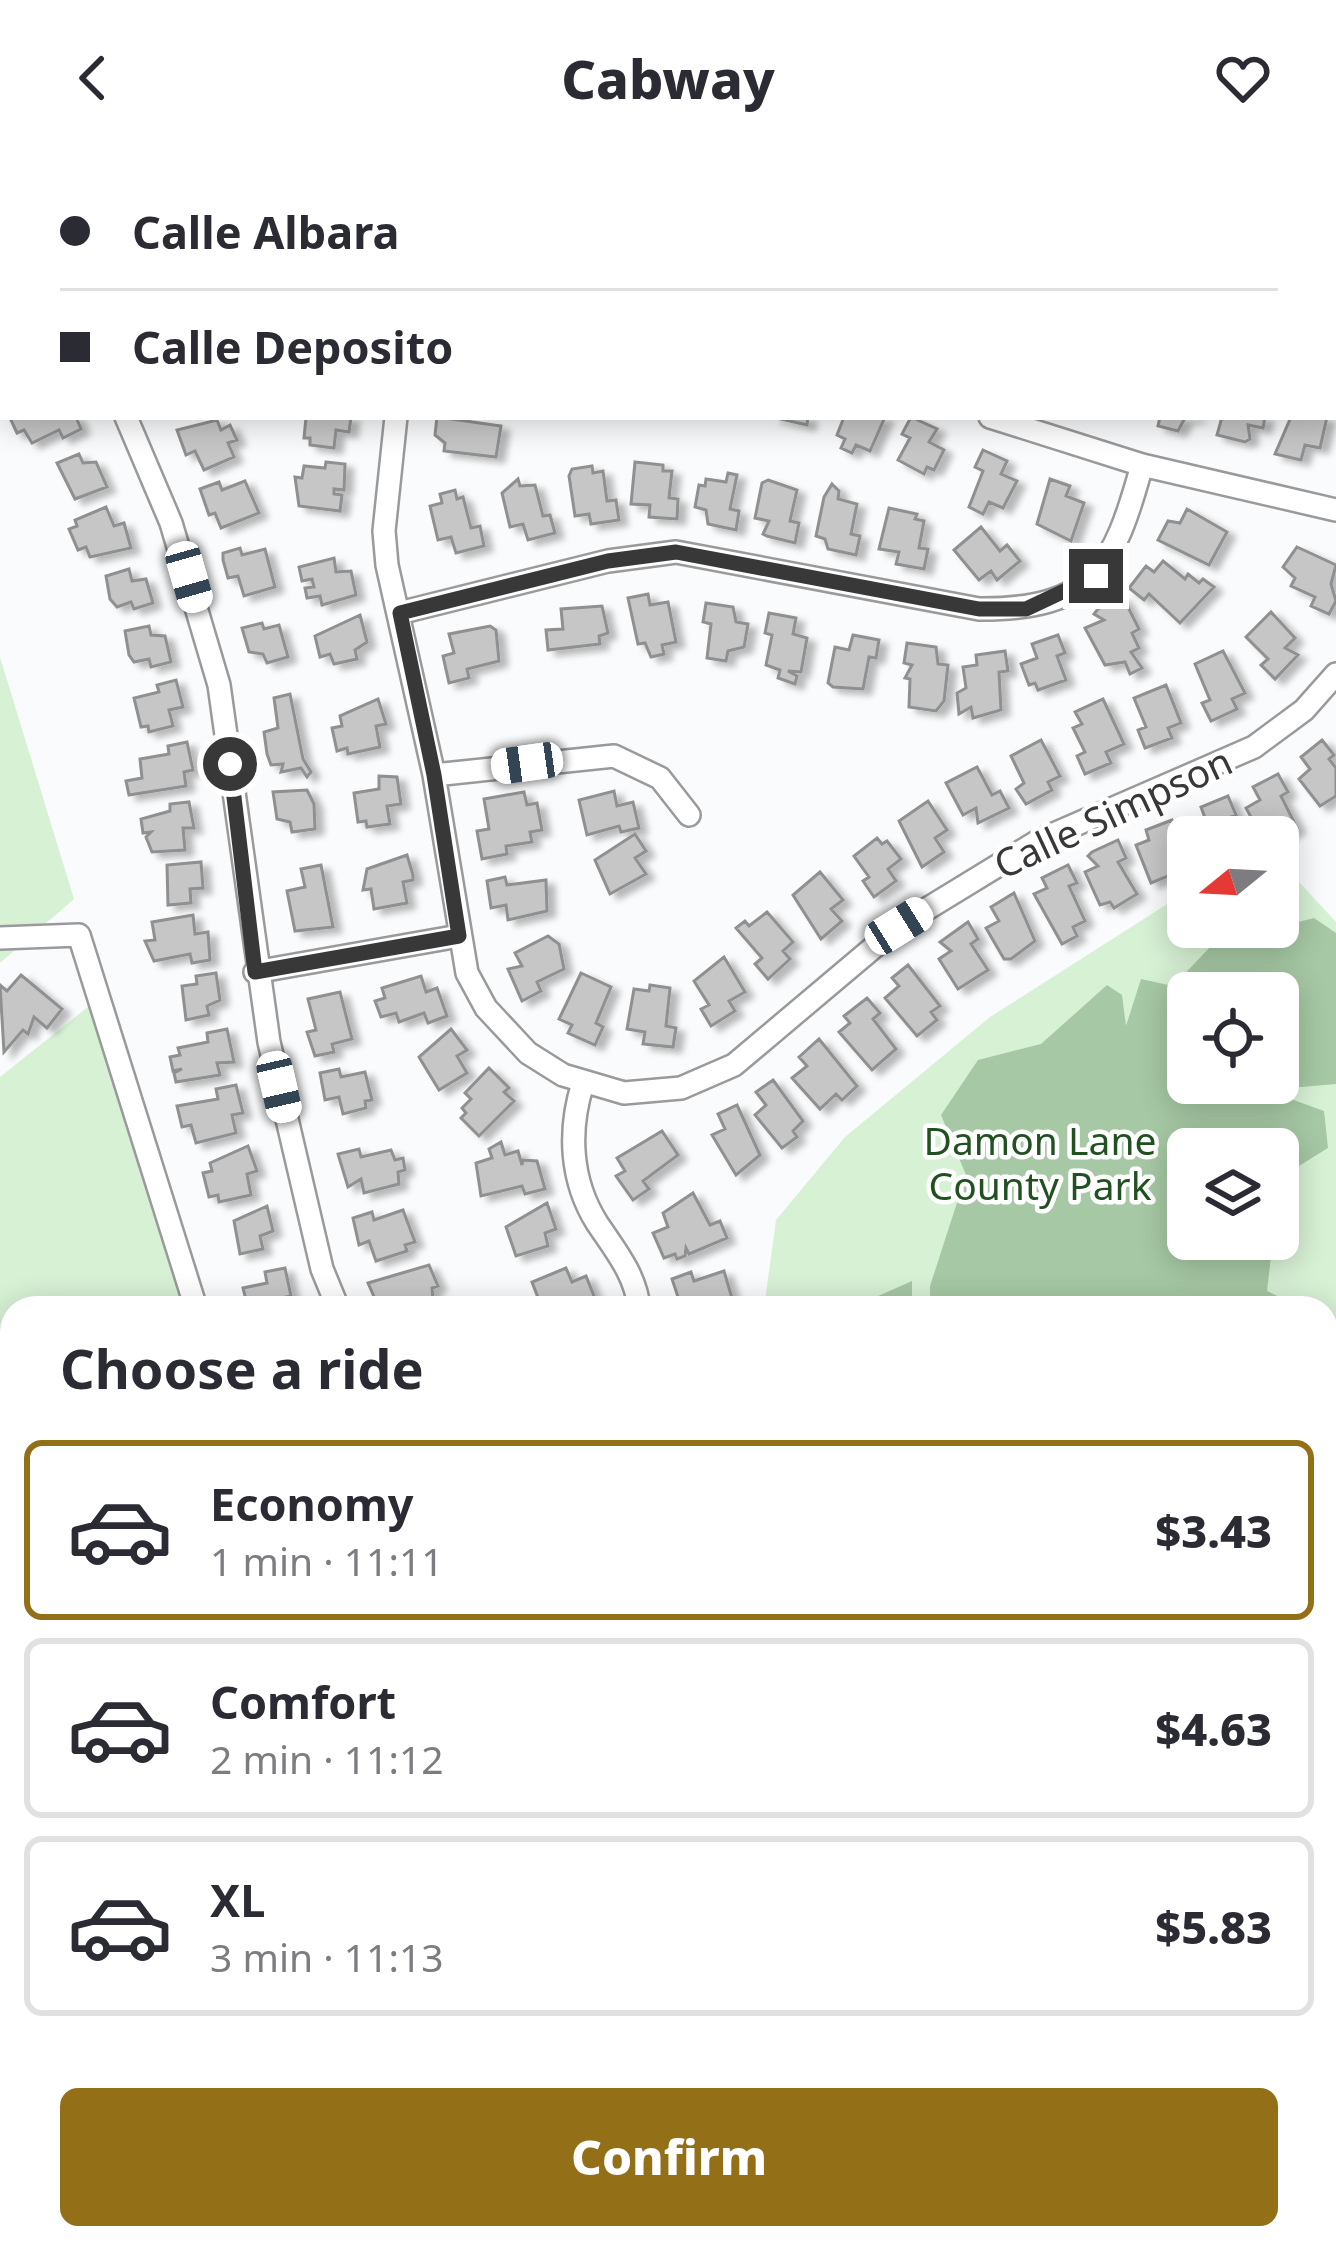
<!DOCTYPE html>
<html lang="en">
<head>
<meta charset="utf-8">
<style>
  body { margin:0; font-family:"Noto Sans",sans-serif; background:#f7f7f7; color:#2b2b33; height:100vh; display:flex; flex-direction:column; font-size:45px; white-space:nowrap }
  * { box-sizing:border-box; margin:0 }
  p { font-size:39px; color:#7c7c81 }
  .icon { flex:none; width:66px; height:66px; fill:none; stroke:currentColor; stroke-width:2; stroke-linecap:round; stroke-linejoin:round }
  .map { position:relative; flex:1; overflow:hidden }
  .details { position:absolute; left:0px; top:1140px; width:1338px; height:954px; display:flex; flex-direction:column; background:#fff; border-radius:36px 36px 0 0; box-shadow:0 6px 30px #0003 }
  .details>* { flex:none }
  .banner { position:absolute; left:0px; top:0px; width:1338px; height:264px; box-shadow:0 6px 30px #0003; display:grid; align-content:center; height:264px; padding:0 60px; background:#fff }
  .needle { width:78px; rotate:252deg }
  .tools { position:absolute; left:1167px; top:660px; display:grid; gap:24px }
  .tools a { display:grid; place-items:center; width:132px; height:132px; border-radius:18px; background:#fff; box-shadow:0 6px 30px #0003; font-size:60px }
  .end { position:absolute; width:54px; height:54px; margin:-27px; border:15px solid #383838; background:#fff; box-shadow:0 0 0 6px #fff }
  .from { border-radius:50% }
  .car { position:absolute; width:36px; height:72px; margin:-36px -18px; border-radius:15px; box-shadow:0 0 9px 3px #0007; background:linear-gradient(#fff 24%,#345 0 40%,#fff 0 76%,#345 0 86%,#fff 0) }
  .banner b { display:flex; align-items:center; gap:42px; height:114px; font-size:45px }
  .banner b+b { border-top:3px solid #e1e1e2 }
  .banner i { width:30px; height:30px; background:#2b2b33 }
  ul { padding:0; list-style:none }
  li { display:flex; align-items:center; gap:36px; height:180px; margin:0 24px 18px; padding:0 36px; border:6px solid #e1e1e2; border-radius:18px }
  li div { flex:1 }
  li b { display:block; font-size:45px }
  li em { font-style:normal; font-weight:800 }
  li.active { border-color:#936f17 }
  li>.icon { width:108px; height:108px; stroke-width:1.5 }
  h2 { padding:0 60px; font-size:54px; line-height:144px }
  .primary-button { display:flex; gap:24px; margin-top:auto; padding:24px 60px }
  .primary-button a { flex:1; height:138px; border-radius:18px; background:#936f17; color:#fff; font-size:48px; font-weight:800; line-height:138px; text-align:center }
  header { display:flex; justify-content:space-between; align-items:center; height:156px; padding:0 60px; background:#fff; font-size:54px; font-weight:800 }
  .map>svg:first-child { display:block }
</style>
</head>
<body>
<header><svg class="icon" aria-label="back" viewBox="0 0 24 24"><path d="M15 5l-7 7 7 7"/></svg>Cabway<svg class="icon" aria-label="heart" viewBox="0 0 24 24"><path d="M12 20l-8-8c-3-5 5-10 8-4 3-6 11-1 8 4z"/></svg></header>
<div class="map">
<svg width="1336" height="2094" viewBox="0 0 1336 2094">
  <defs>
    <filter id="shadow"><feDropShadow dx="8" dy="5" stdDeviation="3" flood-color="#0004"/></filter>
  </defs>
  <rect width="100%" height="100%" fill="#fafbfc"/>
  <path fill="#d7f1d5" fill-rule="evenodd" d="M0 501 74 743 0 807Z
    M1289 715 1336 766V1729L1326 1733V1152H764L776 1064 845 981 990 861 1172 745 1188 741V771H1278V717ZM1188 837H1278V927H1188ZM1188 993H1278V1083H1188Z
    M89 850 187 1152H12V1319H0V921Z
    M0 1340H12V2082H236L200 2094H0Z"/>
  <path fill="#a6c8a4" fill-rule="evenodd" d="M1314 762 1336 777V928L1266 934 1324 955 1328 992 1278 1023V993H1188V1083H1273L1267 1135 1303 1152H930V1130L966 1019 941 959 978 904 1041 888 1107 829 1122 839 1126 870 1141 823 1173 830 1213 788ZM1188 837H1278V927H1188Z
    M912 1125V1152H851Z"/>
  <path fill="#c6c6c7" stroke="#909091" stroke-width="3" filter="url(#shadow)" d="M76 261 81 273 63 282 59 274 32 287 24 274 17 277 10 262Z
    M351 261 349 276 336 274 334 292 310 289V282H304L306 261Z
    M437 261 501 270 496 301 444 295 445 287 435 279Z
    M772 261H808L807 269Z
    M844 261H885L870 295 856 289 852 297 841 292 845 283 837 279Z
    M911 261 937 273 929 286 944 294 934 314 927 311 924 318 898 304 910 282 902 278Z
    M1160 261H1198L1185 262 1178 275 1158 270Z
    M1222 261H1265L1263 272 1248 269 1250 283 1245 286 1217 279Z
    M1291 261H1327L1320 292 1305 289 1301 304 1275 298Z
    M217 264 221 274 230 269 237 284 228 287 234 301 204 314 195 295 186 299 177 274Z
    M983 294 1007 305 1001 318 1017 325 1003 352 989 346 983 358 969 351 983 315 975 311Z
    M79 298 83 307 96 306 107 331 75 343 57 307Z
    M326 306 345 308 344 334 334 333V338L342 339 340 355 299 350 295 321 302 322 304 310 325 312Z
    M635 306 663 309V315H672L669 342 678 343 677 363 649 361 650 349 631 348Z
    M592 310 593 317 603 315 607 345 616 344 619 364 591 368 589 358 575 360 569 320 572 313Z
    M728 317 737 319 730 353 739 355 736 374 708 368 706 354 695 351 699 329 705 330 706 323 726 326Z
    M518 323 520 330 535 329 543 360 550 359 555 377 528 384 523 368 510 371 502 337Z
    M1050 323 1070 330 1066 340 1084 347 1071 385 1037 368Z
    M768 324 797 334 790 365 799 367 795 387 767 380 763 378 769 365 755 362 762 327Z
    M245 325 259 357 221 372 215 357 209 359 200 333 219 326 222 334Z
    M832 328 839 335 838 343 857 348 851 378 860 380 856 399 828 393 825 383 816 380 824 341Z
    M455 334 457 343 463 341 471 372 480 370 484 390 456 397 451 381 438 384 430 350 442 347 440 338Z
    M106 351 114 370 124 367 131 392 90 401 86 391 78 394 69 373 77 370 75 364Z
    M889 352 917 358 915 363 924 365 919 392 928 393 924 413 896 408 899 396 879 393Z
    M1187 353 1227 376 1209 409 1158 384 1168 365 1180 367Z
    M981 371 1000 395 1007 389 1020 405 997 424 991 415 979 424 954 394Z
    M1297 391 1336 409 1331 428 1336 445 1329 458 1311 450 1315 441 1291 430 1295 422 1283 411Z
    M240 392 242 399 265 393 275 431 244 440 238 420 228 422 223 404V397Z
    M334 402 336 416 351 415 356 439 322 449 320 440 307 442 305 432 314 431 312 423 302 425 299 411Z
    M1163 405 1185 423 1188 418 1199 427 1203 423 1214 431 1180 467 1149 438 1144 444 1129 432 1146 410 1154 416Z
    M129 413 132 425 146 423 153 447 134 453 131 446 117 451 110 443 106 420Z
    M648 438 650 449 668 446 676 486 662 489 664 498 651 501 645 487 638 488 628 442Z
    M1123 441 1139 473 1132 477 1139 492 1131 496 1142 512 1130 518 1125 506 1105 509 1085 472 1104 464 1094 458 1098 453Z
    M706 447 733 451 736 466 748 468 744 491 728 495 726 505 707 502 711 468 703 466Z
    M602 450 608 477 599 480 600 488 548 494 546 474 563 473 561 453Z
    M1271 456 1295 482 1285 492 1298 499 1275 523 1261 509 1268 503 1246 481Z
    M769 457 796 462 793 478 807 482 801 516 788 515 797 520 795 528 778 522 780 514 766 509 772 479 765 477Z
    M360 459 367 486 355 494 357 503 334 508 330 498 320 501 315 480Z
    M262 467 264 473 279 469 288 501 267 507 263 498 249 496 242 472Z
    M149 470 151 479 165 480 171 506 151 511 149 503 134 506 129 499 125 475Z
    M490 470 496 474 499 505 467 513 469 522 449 527 443 500 454 497 449 478Z
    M853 479 879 484 876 502 869 501 863 533 833 531 828 527 835 491 849 494Z
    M1058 479 1065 497 1057 500 1066 524 1038 534 1035 527 1029 529 1021 508 1037 502 1032 488Z
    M907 487 936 491 938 508 948 509 944 545 936 555 909 551 910 523 905 522 912 509 904 507Z
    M1005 495 1008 515 999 516 1001 554 973 562 971 551 959 558 957 537 966 532 963 511 977 509 976 499Z
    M1223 495 1245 537 1232 543 1237 553 1211 565 1202 547 1210 544 1195 508Z
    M176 524 183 551 169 554 173 570 149 576 148 570 141 571 134 542 159 536 157 529Z
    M1166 529 1181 567 1168 572 1172 582 1145 592 1138 574 1146 571 1134 542Z
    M290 538 303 603 311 616 307 621 301 612 281 616 283 608 271 609 267 598 264 576 278 572 274 542Z
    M378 543 386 568 376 570 380 591 348 598 347 592 337 595 332 572 342 570 340 560Z
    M1103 543 1124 588 1106 596 1111 607 1085 618 1077 600 1085 596 1073 572 1082 568 1075 556Z
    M1041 584 1060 620 1048 626 1052 634 1026 648 1016 633 1024 627 1011 600Z
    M1322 584 1334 599 1329 603 1336 612V640L1320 650 1299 623 1310 613 1301 601Z
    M187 586 193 614 184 616 186 630 129 639 126 625 142 622 140 603 169 598 168 590Z
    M977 611 992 639 1000 635 1009 652 978 667 976 652 963 659 946 627Z
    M1278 618 1288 636 1281 640 1297 672 1278 684 1272 672H1257L1246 652 1260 644 1253 631Z
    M379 620 397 621 401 648 387 650 390 668 367 671 366 665 358 666 354 637 379 633Z
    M307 634 314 648 315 673 292 676 290 666 277 663 273 636Z
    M614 635 617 650 633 646 639 672 621 676 619 670 587 679 579 644Z
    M524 636 527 649 537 647 542 674 530 676 532 686 506 690 507 698 482 703 477 675 489 673 484 643Z
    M1228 640 1236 659 1226 663 1234 681H1193L1189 669 1205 662 1201 651Z
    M928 645 947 674 935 682 944 696 922 711 899 665Z
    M189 646 194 672H183L185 694 152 696 146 681 151 676 143 677 141 663 170 655V648Z
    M1172 664 1179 682 1171 685 1183 714 1151 727 1136 689 1149 684 1146 674Z
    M635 678 646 695 635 702 646 718 610 738 595 704Z
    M877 682 882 688 887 685 901 703 888 713 896 725 874 741 863 725 869 721 854 700Z
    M1118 684 1126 702 1118 706 1137 738 1114 752 1110 746 1100 749 1085 716 1098 710 1088 700 1092 696Z
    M407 699 413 719V724L403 726 407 747 374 753 371 733 363 734 367 713Z
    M201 706 203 732 190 733 191 747 168 749 167 709Z
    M321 709 333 771 295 775 287 735 305 731 301 713Z
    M1068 709 1077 727 1069 730 1085 765 1073 771 1077 780 1062 788 1034 738 1047 732 1042 722Z
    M820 716 843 744 831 753 842 765 821 783 793 739Z
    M505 721 507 729 546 724 547 755 508 764 506 749 491 752 487 725Z
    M1014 737 1035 785 1011 803H1004L986 772 999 765 991 751Z
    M767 756 793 786 783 795 790 803 768 823 755 808 762 802 736 772 745 765 749 770Z
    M193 759 195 778 208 776 210 804 192 807 190 798 154 805 145 785 155 784 152 766Z
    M968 766 978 783 971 788 988 814 958 833 939 803 951 795 940 786Z
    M548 780 559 788 564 813 537 826 541 835 522 845 508 813 522 810 515 797Z
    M724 801 745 836 729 845 735 855 711 870 701 853 709 849 694 825Z
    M908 809 940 850 931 856 937 864 917 880 885 842 899 830 892 822Z
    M216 817 220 844 207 850 209 859 186 864 182 830 197 828 196 820Z
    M581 817 611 831 596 867 603 871 595 889 568 877 572 869 559 863Z
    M21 819 62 853 47 872 34 861 28 878 23 874 4 896 0 829 7 835Z
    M421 820 426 836 437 832 447 860 428 867 424 857 399 866 396 857 381 861 375 845 385 842 382 832Z
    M650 829 670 832 666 870 676 872 673 891 643 888 645 876 627 873 634 833 649 835Z
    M340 836 352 883 332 888 334 896 315 900 307 876 316 874 308 843Z
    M867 842 880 857 873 863 896 893 872 914 839 876 850 867 844 860Z
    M227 873 234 906 217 907 220 919 176 926 174 917 182 913 173 915 170 901 180 899 178 892 208 886 207 877Z
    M451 873 467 894 457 900 467 917 439 934 419 901Z
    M819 883 857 930 842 944 836 938 820 953 792 922 807 910 799 901Z
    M489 912 509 932 504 936 514 945 479 980 461 962 466 957 462 952 471 943 465 937Z
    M339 913 341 921 365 916 372 944 365 945 366 952 343 958 339 941 325 944 320 917Z
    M773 924 803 965 793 975 797 981 782 992 755 959 766 949 756 936Z
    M236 929 243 957 232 959 236 977 196 987 191 969 182 971 177 950 218 943 216 933Z
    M737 949 760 999 736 1019 712 979 725 973 718 958Z
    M662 975 678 999 643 1025 649 1033 633 1044 616 1020 625 1015 617 1002Z
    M501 986 505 999 518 995 522 1009 523 1004 537 1005 545 1033 525 1038 522 1030 481 1040 476 1007 492 1002 489 993Z
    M248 990 257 1015 247 1018 251 1039 219 1046 218 1039 209 1041 203 1017 212 1015 210 1007Z
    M359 993 361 1001 391 994 395 1004 403 1002 405 1014 398 1016 399 1028 364 1037 361 1023 348 1031 338 998Z
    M693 1037 710 1069 720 1065 727 1082 689 1098 686 1092 685 1100 677 1103 675 1098 664 1102 653 1077 668 1071 663 1057Z
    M547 1047 556 1073 545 1077 548 1090 516 1100 506 1071Z
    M267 1050 273 1075 260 1080 263 1093 240 1098 234 1065Z
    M403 1054 415 1086 405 1089 407 1095 376 1105 369 1085 359 1089 353 1062 372 1056 374 1064Z
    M429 1109 438 1130 432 1132 433 1144 414 1152H398L394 1145 379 1152 368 1127Z
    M285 1112 291 1140 277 1143 279 1152H248L243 1132 267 1127 265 1116Z
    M566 1112 572 1126 586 1120 596 1145 579 1152 576 1146 542 1152 532 1126Z
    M724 1115 734 1149 681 1150 672 1123 691 1116 694 1125Z"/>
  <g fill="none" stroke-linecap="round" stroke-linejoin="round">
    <g stroke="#9a9a9b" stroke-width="26">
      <path id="minor" d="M19 0V3
        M752 0 761 3
        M879 0 889 3
        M1335 141H1336
        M1335 181H1336
        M126 261 171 367 219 529 269 886 322 1113 338 1152
        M396 261 384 375 387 409 434 619 467 817 486 852 528 897 563 919 624 937 681 932 734 909 899 770 1038 685 1254 591 1304 554 1336 518
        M990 261 1142 309 1336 354
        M399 457 608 405 676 396 979 453C1093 454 1114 411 1142 309
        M434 619 614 600 660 622 689 659
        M0 782 79 779 196 1152
        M255 816 459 780
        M583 927C568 974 570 1024 597 1067 615 1094 636 1119 639 1152
        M0 1333 12 1332
        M0 1490H12
        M1326 1888 1336 1885
        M0 1957 12 1954
        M121 2082 125 2094
        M1067 2082 1071 2094
        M217 2094 255 2082"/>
    </g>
    <use href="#minor" stroke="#fff" stroke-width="21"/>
  </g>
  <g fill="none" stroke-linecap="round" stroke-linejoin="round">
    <path stroke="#383838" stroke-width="15" d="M230 608 255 816 459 780 434 619 400 457 608 405 676 396 979 453H1026L1096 420"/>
  </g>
  <g text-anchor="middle" stroke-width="9" stroke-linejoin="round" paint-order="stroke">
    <g font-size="39" fill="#383838" stroke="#fff">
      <text transform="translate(1113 657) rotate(-25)" y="14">Calle Simpson</text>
    </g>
    <g font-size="39" fill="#225121" stroke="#fff">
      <text x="1040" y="999">Damon Lane<tspan x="1040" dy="45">County Park</tspan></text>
    </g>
  </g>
</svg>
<div class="tools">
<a><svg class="needle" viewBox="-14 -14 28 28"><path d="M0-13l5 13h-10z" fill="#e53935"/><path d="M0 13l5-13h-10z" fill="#7c7c81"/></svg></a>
<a><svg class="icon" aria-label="locate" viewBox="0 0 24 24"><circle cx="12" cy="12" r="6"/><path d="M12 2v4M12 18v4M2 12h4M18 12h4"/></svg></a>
<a><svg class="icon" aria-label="layers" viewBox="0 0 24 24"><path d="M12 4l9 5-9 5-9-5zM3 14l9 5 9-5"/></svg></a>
</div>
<i class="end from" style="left:230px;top:608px"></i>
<i class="end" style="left:1096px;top:420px"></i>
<i class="car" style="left:189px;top:421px;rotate:164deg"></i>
<i class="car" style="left:527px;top:607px;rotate:262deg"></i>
<i class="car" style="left:899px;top:770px;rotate:58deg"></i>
<i class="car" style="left:279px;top:931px;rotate:167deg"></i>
<div class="banner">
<b><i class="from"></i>Calle Albara</b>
<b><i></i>Calle Deposito</b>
</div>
<section class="details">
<h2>Choose a ride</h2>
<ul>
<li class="active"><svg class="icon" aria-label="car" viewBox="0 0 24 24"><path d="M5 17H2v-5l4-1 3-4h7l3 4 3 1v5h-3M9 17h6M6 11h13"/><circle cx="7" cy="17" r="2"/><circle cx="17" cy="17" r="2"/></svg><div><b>Economy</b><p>1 min · 11:11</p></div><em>$3.43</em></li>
<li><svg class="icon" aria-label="car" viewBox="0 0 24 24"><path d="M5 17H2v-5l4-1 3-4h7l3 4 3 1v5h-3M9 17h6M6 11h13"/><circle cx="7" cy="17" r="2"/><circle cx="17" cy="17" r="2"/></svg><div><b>Comfort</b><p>2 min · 11:12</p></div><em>$4.63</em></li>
<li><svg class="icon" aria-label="car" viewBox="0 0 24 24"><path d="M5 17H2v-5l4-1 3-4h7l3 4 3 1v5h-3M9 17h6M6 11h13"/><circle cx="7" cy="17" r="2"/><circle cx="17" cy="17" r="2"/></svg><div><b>XL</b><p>3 min · 11:13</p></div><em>$5.83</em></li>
</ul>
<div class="primary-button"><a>Confirm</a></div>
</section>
</div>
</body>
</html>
